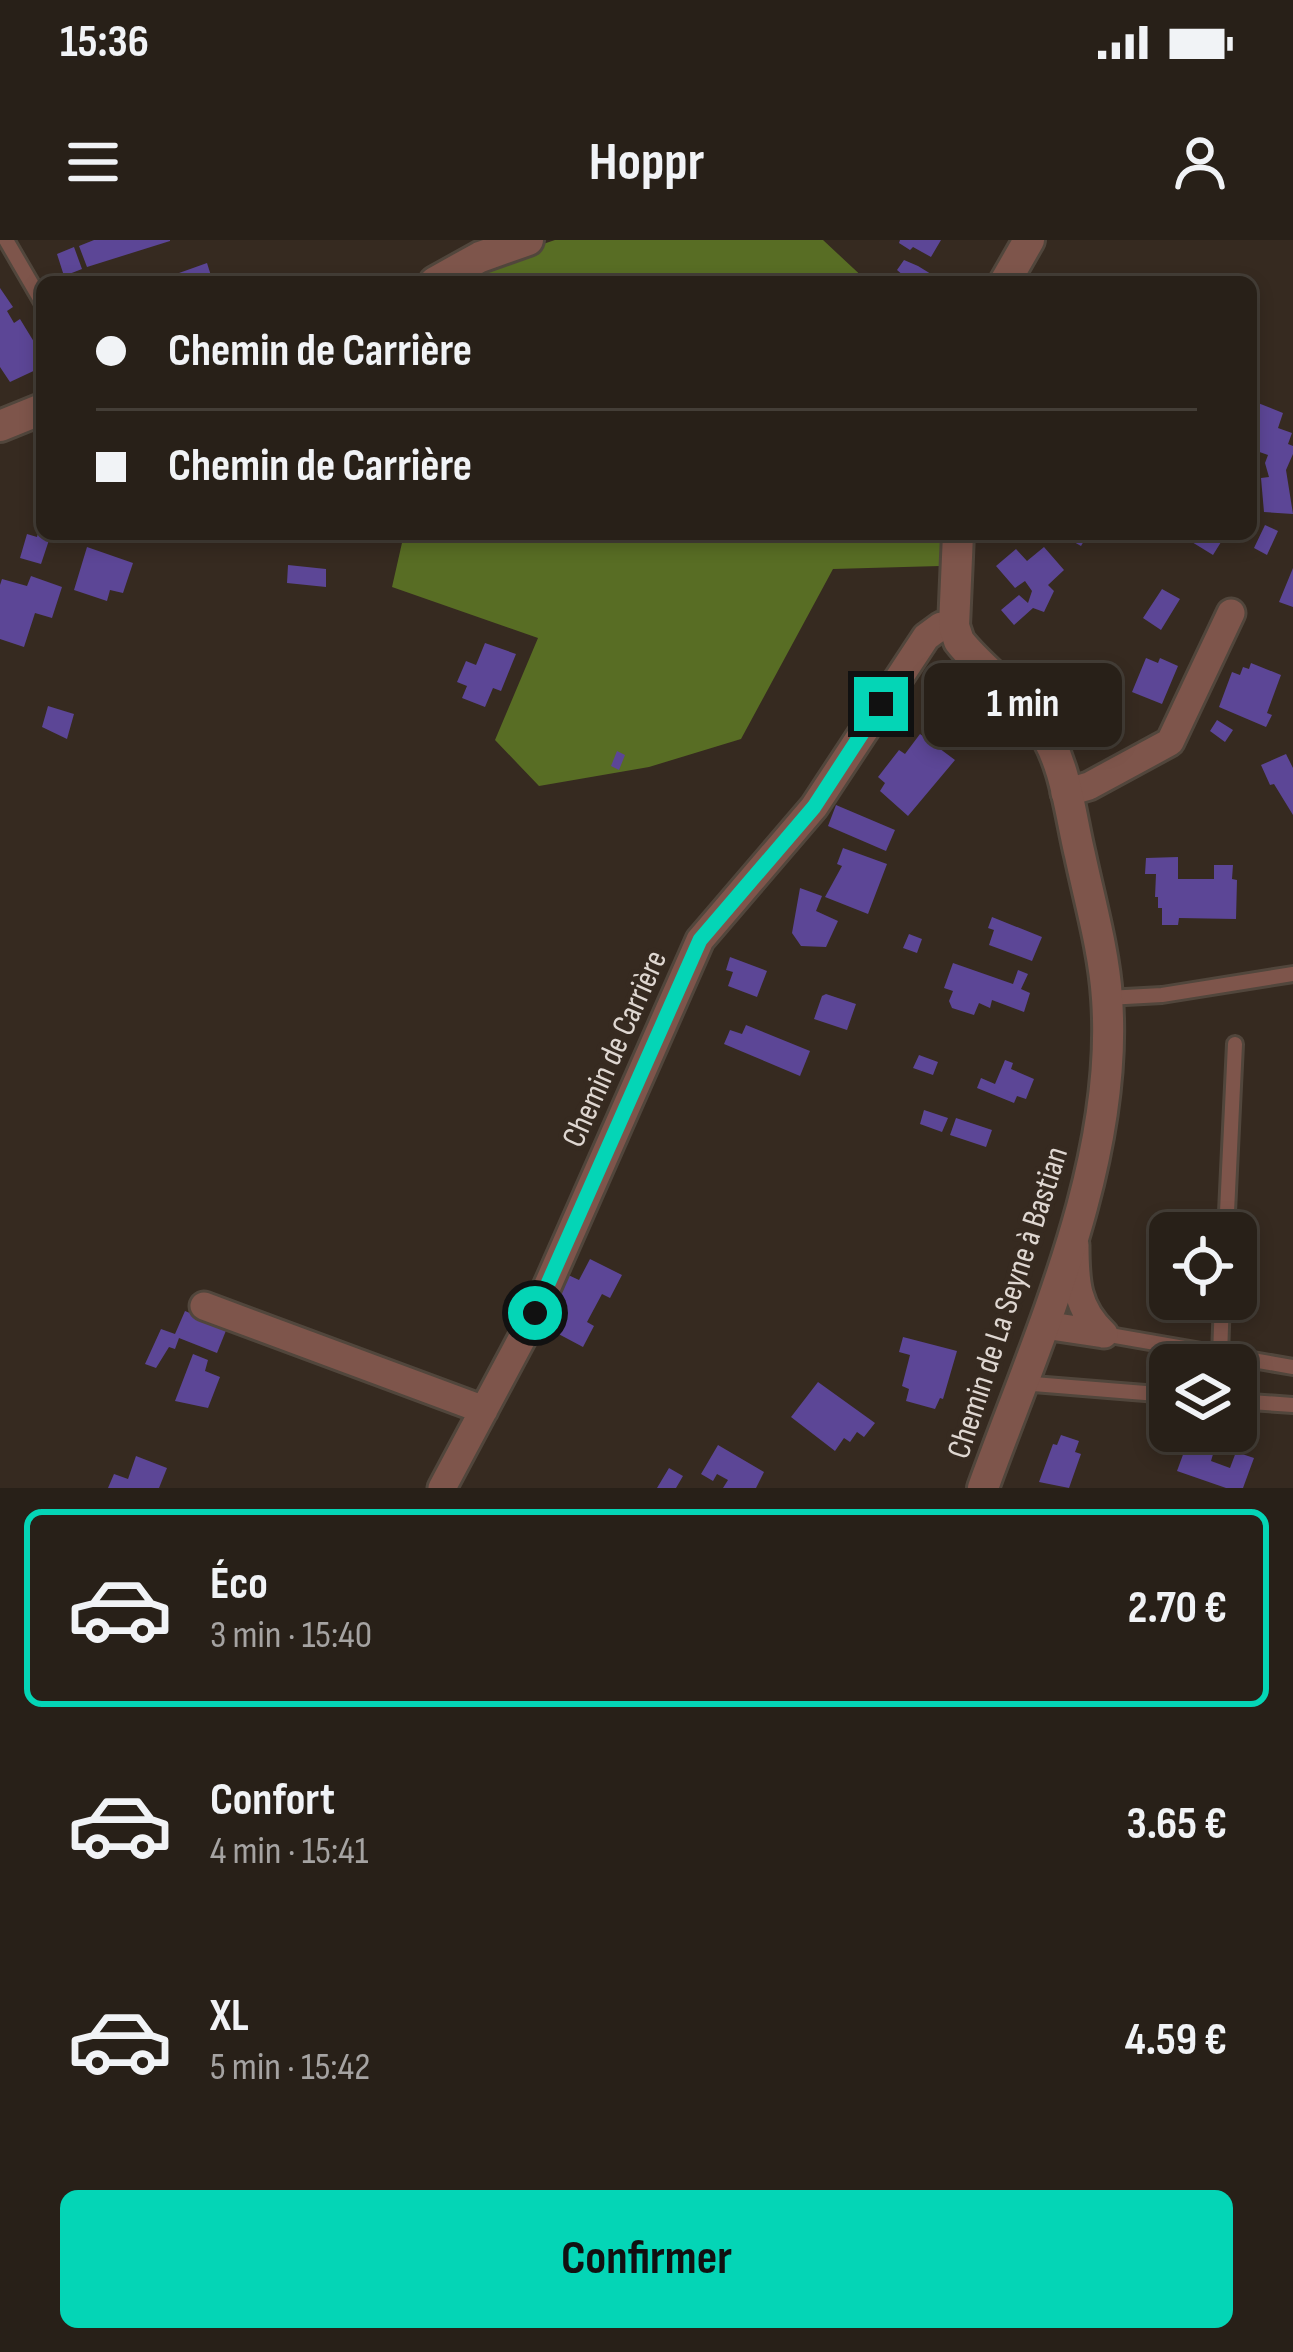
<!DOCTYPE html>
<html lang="fr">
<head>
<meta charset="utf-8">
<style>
  body { margin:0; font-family:"Sofia Sans Condensed",sans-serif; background:#302821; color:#f1f3f6; height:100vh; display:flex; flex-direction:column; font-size:45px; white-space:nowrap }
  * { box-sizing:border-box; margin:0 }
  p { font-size:39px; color:#a5a3a2 }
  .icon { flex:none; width:66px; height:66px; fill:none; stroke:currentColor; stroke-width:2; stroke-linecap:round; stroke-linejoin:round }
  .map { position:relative; height:1248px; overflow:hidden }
  .drawer { display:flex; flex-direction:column; background:#282018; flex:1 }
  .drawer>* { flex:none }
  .hud { position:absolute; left:36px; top:36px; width:1221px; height:264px; border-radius:18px; box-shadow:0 6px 18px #0003,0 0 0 3px #443e37; display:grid; align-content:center; height:264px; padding:0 60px; background:#282018 }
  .buttons { position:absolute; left:1149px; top:972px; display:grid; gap:24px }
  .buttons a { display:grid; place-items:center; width:108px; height:108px; border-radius:18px; background:#282018; box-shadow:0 6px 18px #0003,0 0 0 3px #443e37; font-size:60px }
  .end { position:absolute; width:54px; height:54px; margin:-27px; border:15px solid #04d5b6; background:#111; box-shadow:0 0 0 6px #111 }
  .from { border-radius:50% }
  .bubble { position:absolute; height:84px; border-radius:18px; background:#282018; box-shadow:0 6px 18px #0003,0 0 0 3px #443e37; font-size:39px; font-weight:700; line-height:84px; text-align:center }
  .hud b { display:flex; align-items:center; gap:42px; height:114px; font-size:45px }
  .hud b+b { border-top:3px solid #443e37 }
  .hud i { width:30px; height:30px; background:#f1f3f6 }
  ul { padding:21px 0 0; list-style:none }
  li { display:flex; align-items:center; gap:36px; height:198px; margin:0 24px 18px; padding:0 36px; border:6px solid transparent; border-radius:18px }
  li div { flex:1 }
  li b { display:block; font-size:45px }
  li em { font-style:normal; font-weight:700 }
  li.active { border-color:#04d5b6 }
  li>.icon { width:108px; height:108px; stroke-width:1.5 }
  .button { display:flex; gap:24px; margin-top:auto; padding:24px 60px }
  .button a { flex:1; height:138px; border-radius:18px; background:#04d5b6; color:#111; font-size:48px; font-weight:700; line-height:138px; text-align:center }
  .status { display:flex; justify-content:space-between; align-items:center; height:84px; padding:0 60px; background:#282018; direction:ltr }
  .status svg { height:33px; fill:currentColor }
  header { display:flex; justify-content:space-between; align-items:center; height:156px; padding:0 60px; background:#282018; font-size:54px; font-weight:700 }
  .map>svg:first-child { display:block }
</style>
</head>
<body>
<div class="status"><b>15:36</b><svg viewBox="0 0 49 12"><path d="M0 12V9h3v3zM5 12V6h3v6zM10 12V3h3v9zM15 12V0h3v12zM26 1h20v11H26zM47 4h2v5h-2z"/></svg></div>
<header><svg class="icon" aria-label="menu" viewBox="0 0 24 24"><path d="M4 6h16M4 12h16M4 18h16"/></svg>Hoppr<svg class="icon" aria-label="person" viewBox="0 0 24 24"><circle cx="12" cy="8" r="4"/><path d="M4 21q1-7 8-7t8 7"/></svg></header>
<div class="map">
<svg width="1293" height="1248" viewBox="0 0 1293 1248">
  <rect width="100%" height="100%" fill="#362a20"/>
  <path fill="#586d24" d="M555 0H823L868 42H449L475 27Z
    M404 294H941L940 326 833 329 741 499 649 527 539 546 495 500 538 398 392 347Z"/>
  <path fill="#5c4696" d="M94 0H170V1L87 27 79 6Z
    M900 0H941L931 17 913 7 910 10 899 3Z
    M74 7 82 29 64 36 57 14Z
    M904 20 918 26 944 42H911L897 30Z
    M207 23 213 42H183L179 33Z
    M0 48 13 67 7 71 14 83 20 79 42 115V127L10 142 0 127Z
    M1258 163 1283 173 1278 188 1292 193 1288 204 1293 206V214L1286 230 1293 274 1264 272 1261 238 1269 237 1265 223 1268 215 1251 209 1256 193 1251 191V180Z
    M1265 285 1278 291 1267 315 1254 308Z
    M38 293 50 297 41 324 20 318 27 294 37 297Z
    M1069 294H1088L1081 306 1067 298Z
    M1190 294H1226L1213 315 1187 299Z
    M87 307 133 323 123 353 110 350 107 361 74 350Z
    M1044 307 1064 330 1048 345 1054 351 1044 372 1033 368 1014 385 1001 370 1019 355 1028 363 1032 351 1025 341 1015 348 996 326 1016 309 1027 321Z
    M288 325 326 329V347L287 343Z
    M1293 328V367L1279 362Z
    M31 336 62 347 52 378 35 373 24 407 0 399V345L2 339 27 346Z
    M1162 349 1180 359 1161 390 1143 378Z
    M485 403 516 414 501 451 493 448 485 467 462 458 467 446 457 442 466 421 476 425Z
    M1146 418 1158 423 1160 418 1178 426 1162 464 1132 452Z
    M1251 423 1281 435 1267 473 1272 475 1266 487 1219 467 1232 432 1240 435 1243 427 1249 429Z
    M970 440 987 460 974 471 957 451Z
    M1051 444 1067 457 1059 466 1044 452Z
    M1099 453 1115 462 1101 485 1086 476Z
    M48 466 74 474 67 499 42 487Z
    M1217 480 1233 490 1225 502 1210 491Z
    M920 494 955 520 908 576 880 551 885 543 878 537 899 510 905 514Z
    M617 511 625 515 619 530 611 526Z
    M1286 514 1293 528V575L1274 544 1270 545 1261 525Z
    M836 565 895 590 886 611 828 586Z
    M843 608 887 624 868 674 825 657 842 626 837 624Z
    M1178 617V639H1214V625H1233L1232 639 1237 640 1236 679 1179 678 1178 685H1162V668H1158V657H1155L1156 634H1145L1146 618Z
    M800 648 822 656 816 671 838 681 826 707 801 706 792 693Z
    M992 677 1042 697 1032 721 989 705 994 690 988 688Z
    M909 694 922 699 917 713 903 708Z
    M730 717 767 731 757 757 728 746 733 732 726 730Z
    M953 723 1013 744 1018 730 1028 734 1021 749 1030 753 1024 772 992 760 990 768 979 763 974 775 952 768 949 761 953 751 944 748Z
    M826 754 856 764 847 790 814 779 822 756Z
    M746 785 810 811 800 836 724 804 730 790 742 794Z
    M919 815 938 822 933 835 913 828Z
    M1005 820 1013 823 1011 829 1034 839 1026 859 1017 856 1014 863 977 848 981 838 995 844Z
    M924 870 948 878 942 892 920 884Z
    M956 878 992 890 986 907 950 895Z
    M590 1019 622 1035 610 1058 602 1054 587 1082 594 1086 583 1107 551 1090 562 1068 550 1061 564 1033 579 1040Z
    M185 1071 227 1088 217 1113 179 1098 175 1109 169 1107 156 1128 145 1124 161 1089 175 1094Z
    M903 1097 957 1111 943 1159 940 1158 935 1169 906 1161 909 1149 902 1146 910 1115 899 1112Z
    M193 1114 208 1120 205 1131 220 1137 208 1168 175 1161Z
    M818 1142 875 1183 864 1197 857 1192 850 1202 844 1198 835 1211 791 1177Z
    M1236 1170 1257 1171 1256 1184 1242 1183V1191H1236Z
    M1061 1195 1079 1201 1075 1212 1081 1214 1069 1248 1039 1242 1053 1204 1057 1205Z
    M1205 1200 1216 1204 1211 1221 1230 1228 1236 1212 1254 1218 1243 1248H1226L1177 1231 1188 1201 1203 1206Z
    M718 1205 764 1232 756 1248H723L728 1240 717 1234 713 1241 701 1234Z
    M136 1216 167 1228 159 1248H108L114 1234 128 1239Z
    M669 1228 683 1236 676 1248H657Z"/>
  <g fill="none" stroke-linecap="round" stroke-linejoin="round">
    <g stroke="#51463c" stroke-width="20">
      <path id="service" d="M6 0 42 62
        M1107 758 1162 755 1293 734
        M1226 993 1235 804
        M1104 1094 1293 1127
        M1220 1116 1222 1059
        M1021 1143 1170 1155
        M1236 1161 1293 1165"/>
    </g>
    <g stroke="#51463c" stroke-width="33">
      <path id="minor" d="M1065 553 1089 546 1170 502 1231 373
        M1075 1005C1075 1041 1076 1068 1104 1094
        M204 1066 484 1170
        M1044 1085 1104 1094
        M442 1248 535 1074 700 700 814 567 926 397 941 386H954"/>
    </g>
    <g stroke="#51463c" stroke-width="36">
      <path id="tertiary" d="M435 42 480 17 528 0
        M1005 42 1029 0
        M0 186 42 169
        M958 294 954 386 959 401C983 432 1018 453 1040 486 1066 522 1070 574 1080 615 1090 662 1104 711 1107 758 1119 923 1038 1096 983 1248"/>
    </g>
    <use href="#service" stroke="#7e554b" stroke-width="14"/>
    <use href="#minor" stroke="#7e554b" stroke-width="27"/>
    <use href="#tertiary" stroke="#7e554b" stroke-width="30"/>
  </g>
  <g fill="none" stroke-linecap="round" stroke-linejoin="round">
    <path stroke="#04d5b6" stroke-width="15" d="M535 1073 700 700 814 567 881 464"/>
  </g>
  <g text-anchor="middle" stroke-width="10" stroke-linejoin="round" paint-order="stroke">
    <g font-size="33" fill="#dfd7d1" stroke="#362a20">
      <text transform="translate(613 808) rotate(-66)" y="12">Chemin de Carrière</text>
      <text transform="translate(1006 1062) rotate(-72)" y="12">Chemin de La Seyne à Bastian</text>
    </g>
  </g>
</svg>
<div class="buttons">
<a><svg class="icon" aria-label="locate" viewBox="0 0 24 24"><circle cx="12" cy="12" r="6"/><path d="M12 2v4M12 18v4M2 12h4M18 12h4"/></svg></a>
<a><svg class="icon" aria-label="layers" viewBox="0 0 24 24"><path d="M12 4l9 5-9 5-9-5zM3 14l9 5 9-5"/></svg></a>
</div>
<i class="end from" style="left:535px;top:1073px"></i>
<i class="end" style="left:881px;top:464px"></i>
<div class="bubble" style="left:924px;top:423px;width:198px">1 min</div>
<div class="hud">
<b><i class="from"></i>Chemin de Carrière</b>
<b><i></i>Chemin de Carrière</b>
</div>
</div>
<section class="drawer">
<ul>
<li class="active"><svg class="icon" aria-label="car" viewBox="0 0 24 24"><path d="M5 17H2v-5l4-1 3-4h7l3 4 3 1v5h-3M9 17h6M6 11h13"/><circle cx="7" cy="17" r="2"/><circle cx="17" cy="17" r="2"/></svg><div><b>Éco</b><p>3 min · 15:40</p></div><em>2.70 €</em></li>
<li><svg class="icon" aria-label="car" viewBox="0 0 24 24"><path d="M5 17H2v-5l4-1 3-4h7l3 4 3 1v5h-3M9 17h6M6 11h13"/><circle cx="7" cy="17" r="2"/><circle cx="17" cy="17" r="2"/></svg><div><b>Confort</b><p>4 min · 15:41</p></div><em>3.65 €</em></li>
<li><svg class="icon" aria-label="car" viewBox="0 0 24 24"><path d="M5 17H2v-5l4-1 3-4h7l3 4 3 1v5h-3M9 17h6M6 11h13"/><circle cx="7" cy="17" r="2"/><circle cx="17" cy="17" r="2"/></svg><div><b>XL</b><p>5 min · 15:42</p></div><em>4.59 €</em></li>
</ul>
<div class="button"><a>Confirmer</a></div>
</section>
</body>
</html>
